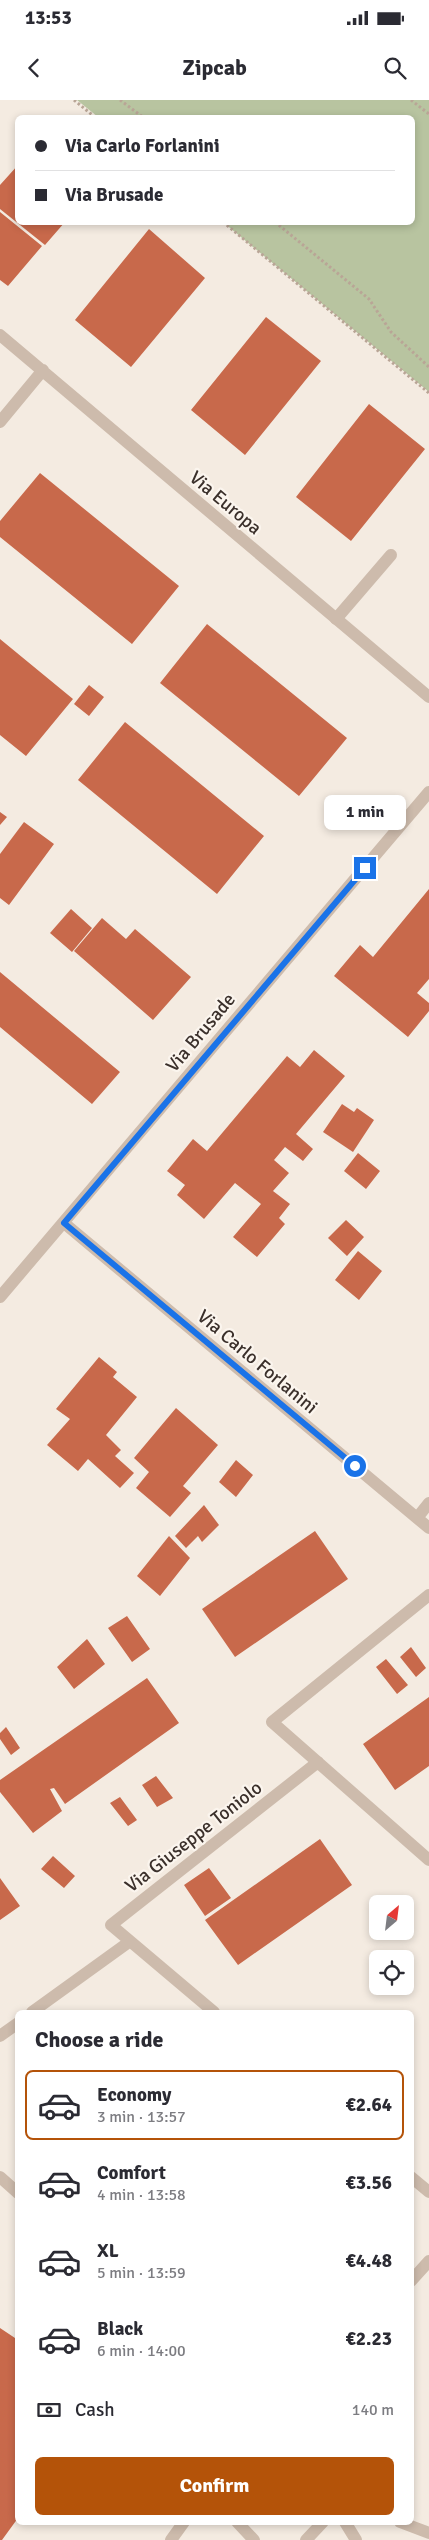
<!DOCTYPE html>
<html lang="en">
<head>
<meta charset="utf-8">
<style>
  body { margin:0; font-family:Signika,sans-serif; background:#f7f7f7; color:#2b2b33; height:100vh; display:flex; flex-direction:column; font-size:19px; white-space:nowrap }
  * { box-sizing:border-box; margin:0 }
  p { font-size:16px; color:#7c7c81 }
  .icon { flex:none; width:28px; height:28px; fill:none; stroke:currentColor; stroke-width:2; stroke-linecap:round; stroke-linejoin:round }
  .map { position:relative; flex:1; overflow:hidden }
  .drawer { position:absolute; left:15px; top:1910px; width:399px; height:515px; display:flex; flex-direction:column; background:#fff; border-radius:8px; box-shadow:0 2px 8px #0003 }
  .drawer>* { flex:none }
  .top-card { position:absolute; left:15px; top:15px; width:400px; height:110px; border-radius:8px; box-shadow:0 2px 8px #0003; display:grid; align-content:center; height:110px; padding:0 20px; background:#fff }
  .needle { width:32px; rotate:28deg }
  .fabs { position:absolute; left:369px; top:1795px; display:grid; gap:10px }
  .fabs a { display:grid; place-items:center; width:45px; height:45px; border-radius:8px; background:#fff; box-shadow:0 2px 8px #0003; font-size:25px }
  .end { position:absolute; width:22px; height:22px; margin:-11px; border:6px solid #1a73e8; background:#fff; box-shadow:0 0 0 2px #fff }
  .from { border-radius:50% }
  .bubble { position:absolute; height:35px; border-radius:8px; background:#fff; box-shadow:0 2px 8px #0003; font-size:16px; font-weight:800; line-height:35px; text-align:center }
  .top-card b { display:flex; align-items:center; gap:18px; height:48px; font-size:19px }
  .top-card b+b { border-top:1px solid #e1e1e2 }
  .top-card i { width:12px; height:12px; background:#2b2b33 }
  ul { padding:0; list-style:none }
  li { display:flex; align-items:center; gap:15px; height:70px; margin:0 10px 8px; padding:0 10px; border:2px solid transparent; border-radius:8px }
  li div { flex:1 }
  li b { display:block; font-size:19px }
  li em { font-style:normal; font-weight:800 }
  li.selected { border-color:#b45309 }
  li>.icon { width:45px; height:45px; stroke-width:1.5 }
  h2 { padding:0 20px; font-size:22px; line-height:60px }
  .pay { display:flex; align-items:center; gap:12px; height:55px; padding:0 20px; font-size:19px }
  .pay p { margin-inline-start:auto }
  .cta { display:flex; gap:10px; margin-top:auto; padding:10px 20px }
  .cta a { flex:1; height:58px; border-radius:8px; background:#b45309; color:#fff; font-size:20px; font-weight:800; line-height:58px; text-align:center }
  .status { display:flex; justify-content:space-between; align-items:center; height:35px; padding:0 25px; background:#fff; direction:ltr }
  .status svg { height:14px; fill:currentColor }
  header { display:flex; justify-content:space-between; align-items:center; height:65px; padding:0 20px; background:#fff; font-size:22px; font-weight:800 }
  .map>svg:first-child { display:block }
</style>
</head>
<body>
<div class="status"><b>13:53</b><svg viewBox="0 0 49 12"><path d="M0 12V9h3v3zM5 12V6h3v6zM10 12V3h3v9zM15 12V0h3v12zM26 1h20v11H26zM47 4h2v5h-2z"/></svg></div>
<header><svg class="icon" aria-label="back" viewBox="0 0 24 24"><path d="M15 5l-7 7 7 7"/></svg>Zipcab<svg class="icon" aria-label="search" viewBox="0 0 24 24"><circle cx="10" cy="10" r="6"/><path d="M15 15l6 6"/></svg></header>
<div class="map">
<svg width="429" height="2440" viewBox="0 0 429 2440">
  <rect width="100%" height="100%" fill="#f4ebe1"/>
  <path fill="#b8c4a0" d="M77 0H429V292L224 123 412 122V18L98 17Z"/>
  <path fill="#c8694b" d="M18 65V122H65L45 145 0 109V85Z
    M0 112 42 146 8 186 0 180Z
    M149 129 205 178 131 267 75 220Z
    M266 217 321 261 245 355 191 310Z
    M369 304 425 349 351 441 296 397Z
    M40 373 179 486 132 544 0 437V421Z
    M207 524 347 638 299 696 160 583Z
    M0 539 73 599 26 656 0 635Z
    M89 585 104 597 89 616 74 604Z
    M125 622 264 736 217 794 78 680Z
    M0 712 7 717 0 725Z
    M24 722 54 744 9 805 0 798V754Z
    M429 789V879L417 893 429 903V911L408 937 334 876 360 845 373 857Z
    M71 809 92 828 72 852 50 833Z
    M102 818 126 839 135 829 191 877 153 920 74 851Z
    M0 872 120 972 92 1004 0 927Z
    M314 950 345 976 296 1034 313 1049 303 1061 285 1047 274 1060 289 1073 273 1091 290 1104 279 1118 285 1124 257 1157 233 1137 261 1104 235 1083 204 1119 177 1095 185 1085 167 1071 193 1039 207 1051 287 956 300 967Z
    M342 1004 354 1012 357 1008 374 1020 353 1052 323 1032Z
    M358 1053 380 1071 366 1089 344 1071Z
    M346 1120 364 1137 347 1156 328 1138Z
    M358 1151 382 1171 359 1200 335 1180Z
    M99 1257 117 1272 113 1277 137 1297 106 1335 121 1350 115 1356 134 1373 120 1388 88 1359 78 1371 47 1345 70 1319 56 1309Z
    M176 1308 218 1345 183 1386 191 1393 170 1417 136 1388 149 1372 134 1358Z
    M236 1360 253 1375 236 1397 219 1382Z
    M204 1405 219 1425 202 1442 198 1436 186 1448 175 1436Z
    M315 1431 348 1479 235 1557 202 1509Z
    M169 1436 190 1458 160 1496 137 1476Z
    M127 1516 150 1549 132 1562 108 1528Z
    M87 1539 105 1564 74 1589 57 1567Z
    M411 1547 426 1568 416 1577 400 1557Z
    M386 1559 408 1585 397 1594 376 1567Z
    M147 1578 179 1623 65 1704 54 1688 50 1689 62 1711 33 1733 0 1692V1680Z
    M429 1597V1666L395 1690 363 1644Z
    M6 1627 20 1648 11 1655 0 1639V1633Z
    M156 1676 173 1698 157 1707 142 1685Z
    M120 1697 137 1720 128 1726 110 1703Z
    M320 1739 352 1785 238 1865 205 1820Z
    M53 1756 75 1776 64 1788 41 1769Z
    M209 1768 231 1798 205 1816 184 1785Z
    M0 1778 20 1806 0 1820Z
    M0 2228 18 2240V2418L2 2440H0Z"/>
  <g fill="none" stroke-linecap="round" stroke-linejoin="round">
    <path stroke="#b9a596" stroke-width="3" stroke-dasharray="2.5 2.5" stroke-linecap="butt" d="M74 0 96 18
      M120 0 144 18
      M411 0 429 14
      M223 122 429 293
      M275 122 369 199 391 232 429 267"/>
    <path stroke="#cdbbac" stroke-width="12" d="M336 519 391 455"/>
    <path stroke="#cdbbac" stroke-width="12" d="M0 235 429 597
      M0 322 43 270
      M64 1123 429 1428
      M0 1197 429 692
      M417 1418 429 1403
      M429 1495 272 1622 429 1760
      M32 1912 129 1842
      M214 1912 111 1825 318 1662
      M0 1936 18 1923
      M411 2077 429 2092
      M411 2181 429 2161
      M171 2440 184 2422"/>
    <path stroke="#cdbbac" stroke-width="12" d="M0 2077 18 2093
      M237 2422 254 2440
      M345 2422 356 2440
      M400 2422 429 2433
      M306 2440 323 2422"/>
  </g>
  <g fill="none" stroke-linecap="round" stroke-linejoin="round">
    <path stroke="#1a73e8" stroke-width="6" d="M355 1366 64 1123 365 768"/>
  </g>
  <g text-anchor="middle" stroke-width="4.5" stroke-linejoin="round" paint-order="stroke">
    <g font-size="19" fill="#3b302b" stroke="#fbf5ee">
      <text transform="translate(226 402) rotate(40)" y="7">Via Europa</text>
      <text transform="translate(200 932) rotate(-50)" y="7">Via Brusade</text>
      <text transform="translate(258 1261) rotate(40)" y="7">Via Carlo Forlanini</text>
      <text transform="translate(193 1736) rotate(-38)" y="7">Via Giuseppe Toniolo</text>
    </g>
  </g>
</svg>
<div class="fabs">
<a><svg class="needle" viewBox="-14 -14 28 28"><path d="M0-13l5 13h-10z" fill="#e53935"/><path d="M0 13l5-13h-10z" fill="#7c7c81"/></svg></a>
<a><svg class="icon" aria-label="locate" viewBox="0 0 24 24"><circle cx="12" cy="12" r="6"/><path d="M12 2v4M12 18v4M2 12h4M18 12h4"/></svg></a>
</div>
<i class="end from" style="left:355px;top:1366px"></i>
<i class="end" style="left:365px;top:768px"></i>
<div class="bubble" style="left:324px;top:695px;width:82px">1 min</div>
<div class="top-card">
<b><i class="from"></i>Via Carlo Forlanini</b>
<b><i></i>Via Brusade</b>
</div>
<section class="drawer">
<h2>Choose a ride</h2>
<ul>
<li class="selected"><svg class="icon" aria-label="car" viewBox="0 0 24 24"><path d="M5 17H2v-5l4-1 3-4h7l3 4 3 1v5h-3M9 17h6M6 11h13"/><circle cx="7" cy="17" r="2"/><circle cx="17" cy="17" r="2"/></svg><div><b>Economy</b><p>3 min · 13:57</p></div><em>€2.64</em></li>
<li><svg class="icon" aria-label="car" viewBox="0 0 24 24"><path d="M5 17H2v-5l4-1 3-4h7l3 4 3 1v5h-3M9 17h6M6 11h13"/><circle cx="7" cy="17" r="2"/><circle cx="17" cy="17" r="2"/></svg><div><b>Comfort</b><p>4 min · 13:58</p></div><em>€3.56</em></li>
<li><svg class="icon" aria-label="car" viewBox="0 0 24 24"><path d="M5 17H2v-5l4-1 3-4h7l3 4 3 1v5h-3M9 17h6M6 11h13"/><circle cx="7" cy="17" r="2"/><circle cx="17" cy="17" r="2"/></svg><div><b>XL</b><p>5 min · 13:59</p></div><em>€4.48</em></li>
<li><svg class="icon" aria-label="car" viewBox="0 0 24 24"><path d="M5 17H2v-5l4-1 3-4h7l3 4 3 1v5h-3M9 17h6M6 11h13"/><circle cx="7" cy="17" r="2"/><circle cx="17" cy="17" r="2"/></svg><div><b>Black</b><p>6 min · 14:00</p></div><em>€2.23</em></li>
</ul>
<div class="pay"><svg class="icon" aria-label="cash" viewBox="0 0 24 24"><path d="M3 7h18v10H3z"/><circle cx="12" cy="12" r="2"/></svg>Cash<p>140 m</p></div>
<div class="cta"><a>Confirm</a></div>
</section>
</div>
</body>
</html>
